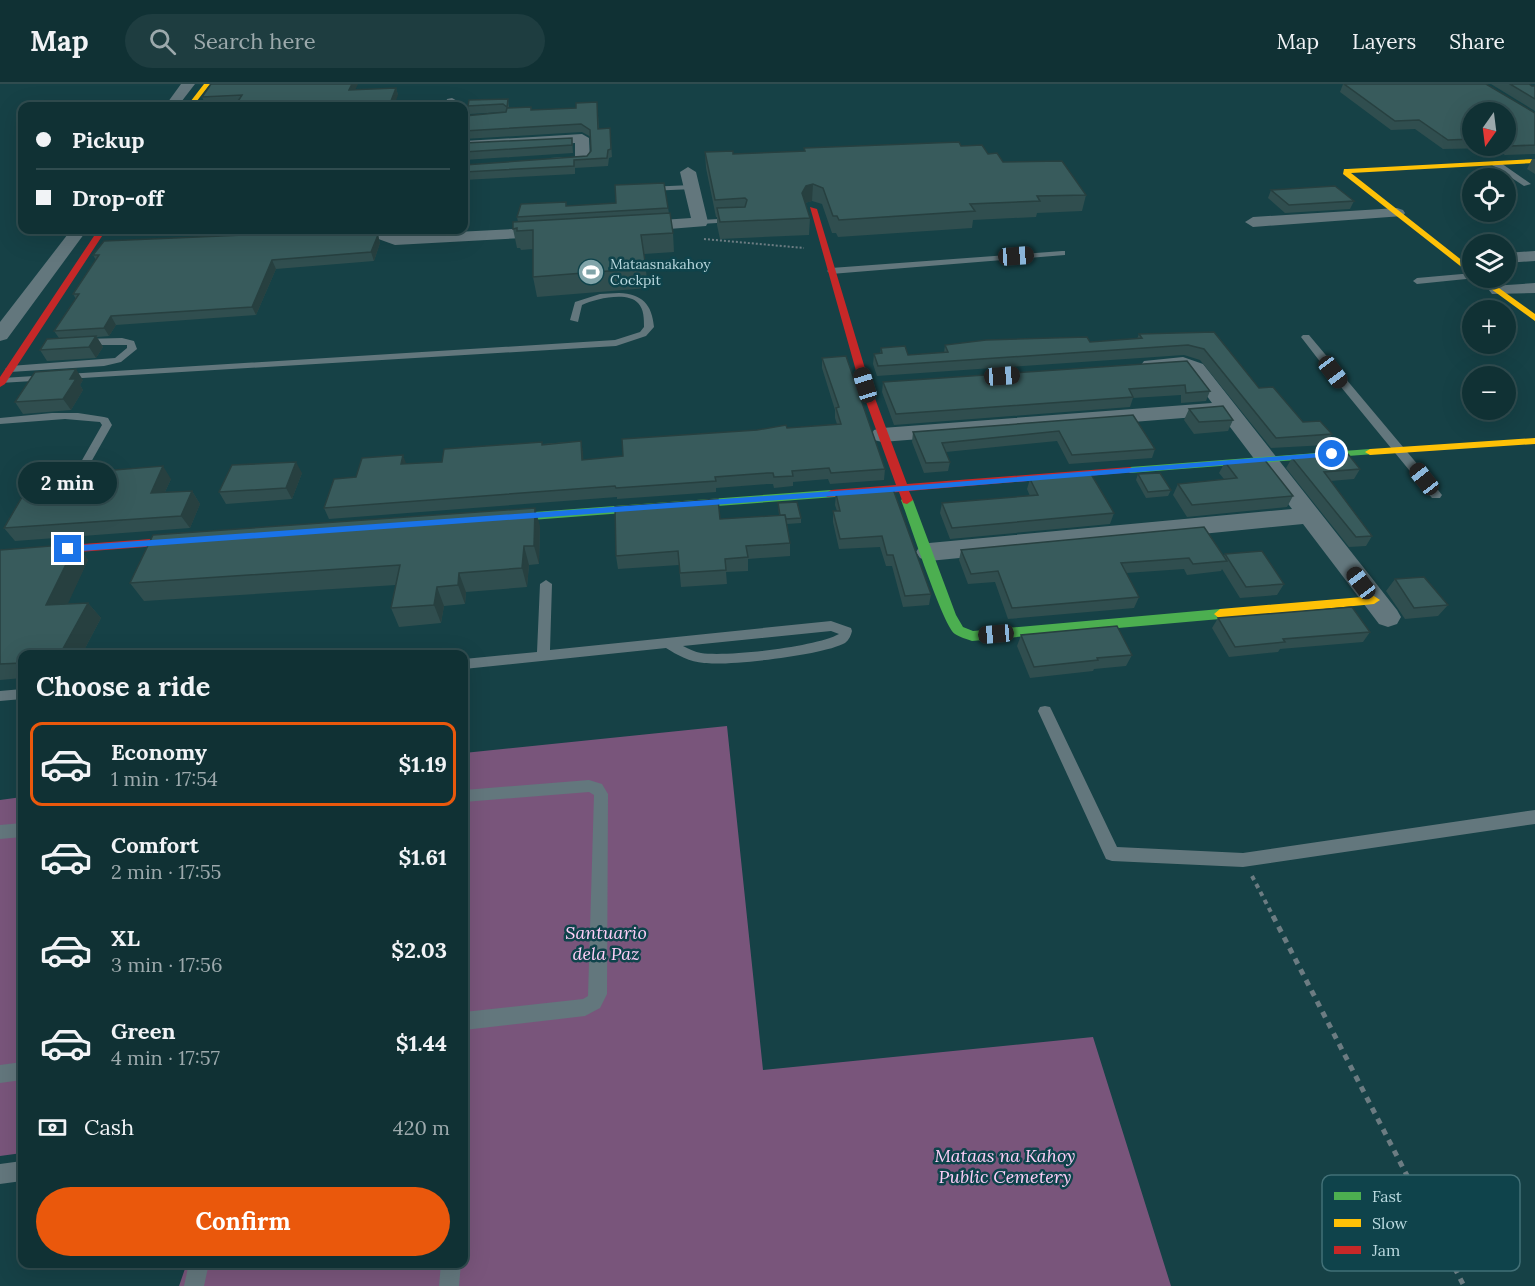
<!DOCTYPE html>
<html lang="en">
<head>
<meta charset="utf-8">
<style>
  body { margin:0; font-family:Lora,serif; background:#1e3d40; color:#f1f3f6; height:100vh; display:flex; flex-direction:column; font-size:22px; white-space:nowrap }
  * { box-sizing:border-box; margin:0 }
  p { font-size:20px; color:#9ca9ac }
  .icon { flex:none; width:33px; height:33px; fill:none; stroke:currentColor; stroke-width:2; stroke-linecap:round; stroke-linejoin:round }
  .map { position:relative; flex:1; overflow:hidden }
  .side { position:absolute; left:18px; top:566px; width:450px; height:618px; display:flex; flex-direction:column; background:#103134; border-radius:12px; box-shadow:0 6px 24px #0002,0 0 0 2px #304c4f }
  .side>* { flex:none }
  .hud { position:absolute; left:18px; top:18px; width:450px; height:132px; border-radius:12px; box-shadow:0 6px 24px #0002,0 0 0 2px #304c4f; display:grid; align-content:center; height:132px; padding:0 18px; background:#103134 }
  .needle { width:39px; rotate:194deg }
  .buttons { position:absolute; left:1462px; top:18px; display:grid; gap:12px }
  .buttons a { display:grid; place-items:center; width:54px; height:54px; border-radius:50%; background:#103134; box-shadow:0 6px 24px #0002,0 0 0 2px #304c4f; font-size:30px }
  .end { position:absolute; width:27px; height:27px; margin:-14px; border:8px solid #1a73e8; background:#fff; box-shadow:0 0 0 3px #fff }
  .from { border-radius:50% }
  .bubble { position:absolute; height:42px; border-radius:21px; background:#103134; box-shadow:0 6px 24px #0002,0 0 0 2px #304c4f; font-size:20px; font-weight:700; line-height:42px; text-align:center }
  .car { position:absolute; width:18px; height:36px; margin:-18px -9px; border-radius:8px; box-shadow:0 0 4px 2px #0007; background:linear-gradient(#222 24%,#8ab4d8 0 40%,#222 0 76%,#8ab4d8 0 86%,#222 0) }
  .hud b { display:flex; align-items:center; gap:21px; height:57px; font-size:22px }
  .hud b+b { border-top:2px solid #304c4f }
  .hud i { width:15px; height:15px; background:#f1f3f6 }
  ul { padding:0; list-style:none }
  li { display:flex; align-items:center; gap:18px; height:84px; margin:0 12px 9px; padding:0 6px; border:3px solid transparent; border-radius:12px }
  li div { flex:1 }
  li b { display:block; font-size:22px }
  li em { font-style:normal; font-weight:700 }
  li.on { border-color:#ea580c }
  li>.icon { width:54px; height:54px; stroke-width:1.5 }
  h2 { padding:0 18px; font-size:27px; line-height:72px }
  .pay { display:flex; align-items:center; gap:15px; height:66px; padding:0 18px; font-size:22px }
  .pay p { margin-inline-start:auto }
  .button { display:flex; gap:12px; margin-top:auto; padding:12px 18px }
  .button a { flex:1; height:69px; border-radius:36px; background:#ea580c; color:#fff; font-size:24px; font-weight:700; line-height:69px; text-align:center }
  header { display:flex; align-items:center; gap:36px; box-sizing:border-box; height:84px; padding:0 30px; background:#103134; border-bottom:2px solid #304c4f }
  header strong { font-size:28px }
  nav { display:flex; gap:33px; margin-inline-start:auto; font-size:21px }
  .search { width:420px; height:54px; background:#1e3d40; display:flex; align-items:center; gap:15px; box-sizing:border-box; padding:0 21px; border-radius:33px; color:#9ca9ac; font-size:22px }
  .map>svg:first-child { display:block }
</style>
</head>
<body>
<header>
<strong>Map</strong>
<div class="search"><svg class="icon" aria-label="search" viewBox="0 0 24 24"><circle cx="10" cy="10" r="6"/><path d="M15 15l6 6"/></svg>Search here</div>
<nav><a>Map</a><a>Layers</a><a>Share</a></nav>
</header>
<div class="map">
<svg width="1535" height="1202" viewBox="0 0 1535 1202">
  <rect width="100%" height="100%" fill="#164146"/>
  <path fill="#79557b" d="M727 642 763 986 1093 953 1171 1202H179L187 1179H464V669Z
    M22 713V1069L0 1072V716Z"/>
  <g fill="none" stroke-linecap="round" stroke-linejoin="round">
    <path stroke="#6c7c82" stroke-width="2" stroke-dasharray="2 2" stroke-linecap="butt" d="M704 155 804 164"/>
    <path stroke="#6c7c82" stroke-width="4" stroke-dasharray="4.5 4.5" stroke-linecap="butt" d="M1252 792 1274 834"/>
    <path stroke="#6c7c82" stroke-width="5" stroke-dasharray="6 6" stroke-linecap="butt" d="M1273 832 1464 1202"/>
    <path fill="#63777d" fill-rule="evenodd" d="M1495 77H1498L1531 100 1524 102 1492 81 1491 79Z
      M691 101H694V105L648 107 644 105 648 103Z
      M737 134V138H734L700 140 696 138 700 136Z
      M1062 167H1065V171L831 190 827 187 831 184Z
      M1473 189V194H1476L1417 200 1413 197 1417 194Z
      M619 209C642 210 652 220 654 243L646 252 616 262 0 299V295L2 294 615 256 640 248 644 243C644 235 644 225 638 219 627 207 595 215 582 221L578 238 570 236 575 218 600 210Z
      M1303 251H1309L1424 388 1442 411 1440 414H1432L1318 275 1301 253Z
      M122 254 134 257 137 265 121 278 104 282 10 288 5 285 10 282 115 274 127 264V261H83L78 258 83 255Z
      M52 329H78L104 333 108 334 112 341 82 394 78 395 73 392 102 341 100 338 65 335 0 340V334Z
      M546 496 552 500 550 566 831 537 851 544 852 547C851 551 849 556 845 559 824 571 730 582 704 579 690 578 677 571 666 564L464 585V575L537 568 540 500ZM831 547 839 550C816 563 727 573 701 569 695 568 689 565 683 562Z
      M22 605V615L0 617V607Z
      M1045 622 1050 623 1052 627 1117 763 1243 769 1535 726V740L1243 783 1112 777 1106 775 1038 627 1040 623Z
      M589 696 602 700 608 710 607 910 600 924 585 932 464 946V928L583 915 588 912 594 711 589 708 464 718V706Z
      M22 739V753L0 755V741Z
      M22 978V996L0 999V981Z
      M22 1077V1097L0 1100V1080Z
      M189 1179H209L204 1202H184Z
      M441 1179H461L459 1202H439Z"/>
    <path fill="#63777d" fill-rule="evenodd" d="M181 0H195L178 22H165Z
      M452 14 459 18 457 22H445L447 15Z
      M582 50 589 54 590 77C582 85 550 87 542 79L550 74 575 73V59L464 65V57Z
      M688 83 696 88 708 138 706 142 632 148 626 147 624 143 632 138 691 134 680 88Z
      M1397 124 1403 126 1405 129 1403 132 1253 143 1245 138 1253 133Z
      M553 143 561 148 559 152 395 161 370 152 329 153 321 148 322 146H383L397 151Z
      M71 146H87L7 255 0 257V238Z
      M1535 167V177L1506 179V169Z
      M1535 199V209L1492 210 1489 206 1492 202Z
      M1183 273 1203 280 1397 526 1401 533 1397 540 1388 543 1379 540 1303 440 929 477 920 474 916 468 920 462 929 459 1292 425 1221 331 882 358 874 356 871 351 874 346 882 344 1212 319C1201 305 1192 284 1173 286 1163 286 1154 288 1144 285L1141 281 1144 277Z"/>
    <path fill="#4caf50" fill-rule="evenodd" d="M1370 365 1374 366V370L1130 389 1125 386 1130 383Z
      M831 406 837 410 835 413 493 439 487 435 493 431Z
      M907 412 913 416 956 531 963 543 973 547 1220 525 1226 530 1220 535 972 557C967 555 959 553 955 550 943 542 909 436 901 416Z"/>
    <path fill="#ffc107" fill-rule="evenodd" d="M204 0H210L193 22H187Z
      M1535 75V79L1351 89 1473 185V192L1343 90 1344 85H1347Z
      M1476 194H1485L1535 230V237Z
      M1535 354V360L1370 371 1365 368 1370 365Z
      M1374 512 1380 516 1374 520 1220 535 1214 530 1220 525Z"/>
    <path fill="#c62828" fill-rule="evenodd" d="M810 123 817 125 870 301 907 400 1130 383 1135 386 1134 388 909 407 913 416 907 420 903 419 899 408 827 413 825 410 831 406 896 401 860 301Z
      M98 146H106L5 300 0 303V293Z
      M193 452 197 453 199 456 197 459 0 474V466Z"/>
  </g>
  <path fill="#304e4f" fill-rule="evenodd" d="M1343 0H1486L1535 29V70L1505 71 1493 64 1443 65 1415 45 1391 46 1340 8ZM1473 28H1506V62H1473Z
    M1491 0H1529L1532 2H1535V27Z
    M396 4 398 11 237 19 205 20 202 13Z
    M508 15 509 24 531 23 532 26 576 24 597 18 599 45 610 44 612 73 609 74 608 82 575 84V90L464 96V81L587 72 591 67V53L582 48 464 55V57V32L503 28 470 30 468 22Z
    M572 54 573 69 464 76V78V59Z
    M961 62 988 70 1003 78 1086 111 1082 127 1037 129 1036 133 973 136 972 144 838 153 836 149H832L822 120 812 117 805 119 810 134 809 151 720 155 717 141V133H716L706 84 705 68 733 70 804 67V64Z
    M1532 75H1535V90L1527 85Z
    M1271 106 1354 117 1350 125 1285 129 1268 114Z
    M566 118 567 122 668 124 673 149 674 168 644 170 648 204 537 213 533 193V165L521 166 520 164H517L513 145 518 138 517 133Z
    M129 146H243L131 150Z
    M378 151 380 159 374 177 276 185 256 231 116 241 109 252 97 253 103 263 96 274 47 277 40 266 59 254 54 247 76 215 73 210 96 176 93 171Z
    M1214 248 1259 304 1303 338 1332 350 1326 361 1271 364 1200 276 1184 271 877 292 873 280 874 270H880L881 264 908 271 944 269 945 261 1090 258 1137 255 1139 250Z
    M822 274 885 385 884 396 830 400 828 395 793 398V402L774 404 773 400H767L716 404V408L617 415V413L329 435 324 424 356 393 406 380 442 378 542 358V360L581 357 583 376 623 372 787 344 837 340 835 334V326L822 284Z
    M1187 277 1210 307 1206 317 1181 319V311L1133 314 1130 323 894 341 882 308 883 298Z
    M83 296 80 301 83 306 71 326 23 330 15 318Z
    M1189 325 1233 336 1228 347 1194 350 1184 336Z
    M1133 331 1155 365 1152 374 1069 380 1057 357 946 368 950 378 948 387 924 389 912 358 913 348Z
    M1292 374 1360 385 1354 395 1330 397 1372 452 1366 462 1349 463 1286 384Z
    M1225 378 1293 412 1287 423 1187 433 1173 411 1178 400 1224 395 1219 389Z
    M302 389 292 415 226 420 219 408Z
    M1138 390 1171 406 1168 412 1146 414 1136 396Z
    M171 395 165 408 192 407 200 420 190 444 15 457 4 444Z
    M1030 395 1114 429 1110 440 950 455 940 429 942 419 1030 412 1027 405Z
    M893 405 931 510 929 521 903 523 892 482H886L880 463 839 465 833 438V427H837L835 421 836 410Z
    M778 419 801 434V439L787 440 790 459V472L748 475V487L726 488 727 500 681 503 679 481 618 485 616 472 720 435 779 431Z
    M540 442 539 480 529 481 527 503 466 508 465 520 444 522 441 539 399 543 391 524 396 501 144 517 130 499Z
    M76 460 88 476 67 520 88 519 101 534 82 570H22V594L0 596V466Z
    M961 466 1224 472 1225 470 1284 500 1277 511 1240 514 1222 485 1221 487 1187 491 1184 485 1126 489 1139 513 1134 524 1008 535 995 498 968 500 959 476Z
    M1395 495 1448 521 1438 532 1405 535 1386 507Z
    M1218 534 1370 548 1363 558 1280 565 1278 568 1229 573 1212 544Z
    M1021 551 1132 571 1126 582 1094 585 1093 587 1030 594 1017 562Z"/>
  <path fill="#274040" d="M352 0H358L352 13 349 6Z
    M396 4 398 11 394 22H389Z
    M813 100 812 117 805 119 802 109 806 102Z
    M378 151 380 159 374 177 371 168Z
    M272 176 276 185 256 231 252 223Z
    M111 232 116 241 109 252 104 244Z
    M96 252 103 263 96 274 89 263Z
    M76 285 83 296 80 301 83 306 71 326 63 315 70 295Z
    M581 357 583 368 584 386 582 376Z
    M403 371 407 382 401 380Z
    M296 378 302 389 292 415 286 404Z
    M163 382 171 395 159 421 151 409Z
    M192 407 200 420 190 444 181 432Z
    M535 424 540 442 539 480 534 462Z
    M76 460 88 476 60 537 46 521Z
    M524 462 529 481 527 503 522 484Z
    M459 489 466 508 465 520 458 501Z
    M437 503 444 522 441 539 434 521Z
    M88 519 101 534 82 570H60Z"/>
  <path fill="#385b5c" stroke="#274040" stroke-width="1.5" d="M211 0H352L349 6 396 4 389 22H235L242 11 202 13Z
    M1344 0H1486L1535 29V61L1511 62 1506 59V28H1473V55L1448 56 1419 36 1395 37Z
    M1510 0H1529L1532 2H1535V15Z
    M508 15 507 23 503 20 468 22 469 16Z
    M597 18 598 45 610 44 611 65 608 66 607 74 574 76V82L464 88V81L587 72 591 67 590 46 581 40 464 47V32L506 28 507 24 531 23V26L576 24V19Z
    M572 54V61L464 68V59Z
    M959 58 961 62 982 61 988 70 997 69 1003 78 1062 77 1086 111 1037 112 1040 117 970 120 975 127 839 136 837 132H833L823 104 813 100 806 102 802 109 810 134 720 138 717 124 745 123 747 116 745 114 715 116 705 68 733 67V70L805 67 804 64Z
    M664 99 668 124 517 133 521 120 566 118V122L616 119 615 101Z
    M1335 102 1354 117 1289 121 1271 106Z
    M670 129 673 149 641 151 646 184 533 193V146L517 147V144L513 145V138Z
    M363 146 378 151 371 168 272 176 252 223 111 232 104 244 54 247 79 210H73L99 171H93L104 157Z
    M1214 248 1259 304 1273 303 1303 338 1320 337 1332 350 1276 354 1204 265 1188 261 878 282 874 270 882 269 881 264 905 262 908 271 948 268 945 261 986 256 1087 253 1090 258 1142 254 1139 250Z
    M96 252 89 263 40 266 47 255Z
    M846 272 885 385 831 389 829 384 792 387 793 392 774 393 773 389H767L715 393 716 397 616 404 615 402 324 424 334 395 356 393 362 374 403 371 401 380 442 378 444 365 542 358V361L581 357 582 376 623 372 622 355 757 346 786 341 787 344 841 340 836 324 839 323 822 274Z
    M1187 277 1210 307 1186 309 1185 301 1129 305 1133 313 896 330 883 298Z
    M76 285 70 295H76L63 315 15 318 35 288Z
    M1223 322 1233 336 1199 338 1189 325Z
    M1133 331 1155 365 1072 371 1059 347 942 359 950 378 926 379 913 348Z
    M1348 370 1360 385 1324 388 1372 452 1356 453 1292 374Z
    M1264 375 1293 412 1192 421 1178 400 1237 394 1225 378Z
    M296 378 286 404 219 408 232 381Z
    M163 382 151 409 192 407 181 432 4 444 32 396 75 393 77 389Z
    M1160 389 1171 406 1148 408 1138 390Z
    M1091 390 1114 429 952 444 942 419 1038 411 1030 395Z
    M893 405 931 510 905 512 893 471H887L882 452 840 455 833 427H840L836 410Z
    M718 415 720 435 785 431 790 459 746 462 748 473 725 475 726 486 680 489 678 467 616 472 615 423Z
    M797 418 801 434 786 435 785 431H780L778 419Z
    M535 424 534 462H524L522 484 459 489 458 501 437 503 434 521 391 524 400 481 130 499 153 451Z
    M1204 443 1227 477 1193 480 1189 474 1121 479 1139 513 1012 524 998 487 971 490 961 466Z
    M76 460 46 521 88 519 60 570H22V579L0 580V466Z
    M1262 467 1284 500 1246 503 1225 470Z
    M1424 493 1448 521 1414 524 1395 495Z
    M1352 523 1370 548 1283 555 1285 558 1235 563 1218 534Z
    M1117 542 1132 571 1097 574 1098 576 1034 583 1021 551Z"/>
  <path fill="#1a73e8" d="M1332 368 1336 370 1335 372 904 407 68 468 64 465 68 462 904 402Z"/>
  <defs>
    <g id="stadium-disc" transform="scale(1.35)"><circle r="9.5" fill="#81a4a9" stroke="#0f434b"/><path d="M0-5a6.5 5 0 1 0 0 10a6.5 5 0 1 0 0-10ZM-3.5-1.8h7v3.6h-7Z" fill="#fff"/></g>
  </defs>
  <g fill-rule="evenodd">
    <use href="#stadium-disc" x="591" y="188"/>
  </g>
  <g text-anchor="middle" stroke-width="5" stroke-linejoin="round" paint-order="stroke">
    <g font-size="14" fill="#bad9df" stroke="#0f434b" text-anchor="start">
      <text x="610" y="185">Mataasnakahoy<tspan x="610" dy="16">Cockpit</tspan></text>
    </g>
    <g font-size="18" font-style="italic" fill="#fecff8" stroke="#0f434b">
      <text x="606" y="855">Santuario<tspan x="606" dy="21">dela Paz</tspan></text>
      <text x="1005" y="1078">Mataas na Kahoy<tspan x="1005" dy="21">Public Cemetery</tspan></text>
    </g>
  </g>
  <rect x="1322" y="1091" width="198" height="96" rx="9" fill="#0f434b" stroke="#427077" stroke-width="1.5"/>
  <rect x="1334" y="1108" width="27" height="8" fill="#4caf50"/>
  <rect x="1334" y="1135" width="27" height="8" fill="#ffc107"/>
  <rect x="1334" y="1162" width="27" height="8" fill="#c62828"/>
  <g font-size="16" fill="#bad9df">
    <text x="1372" y="1118">Fast</text>
    <text x="1372" y="1145">Slow</text>
    <text x="1372" y="1172">Jam</text>
  </g>
</svg>
<div class="buttons">
<a><svg class="needle" viewBox="-14 -14 28 28"><path d="M0-13l5 13h-10z" fill="#e53935"/><path d="M0 13l5-13h-10z" fill="#9ca9ac"/></svg></a>
<a><svg class="icon" aria-label="locate" viewBox="0 0 24 24"><circle cx="12" cy="12" r="6"/><path d="M12 2v4M12 18v4M2 12h4M18 12h4"/></svg></a>
<a><svg class="icon" aria-label="layers" viewBox="0 0 24 24"><path d="M12 4l9 5-9 5-9-5zM3 14l9 5 9-5"/></svg></a>
<a>+</a>
<a>−</a>
</div>
<i class="end from" style="left:1332px;top:370px"></i>
<i class="end" style="left:68px;top:465px"></i>
<div class="bubble" style="left:18px;top:378px;width:99px">2 min</div>
<i class="car" style="left:1016px;top:172px;rotate:86deg"></i>
<i class="car" style="left:1333px;top:288px;rotate:143deg"></i>
<i class="car" style="left:1002px;top:292px;rotate:86deg"></i>
<i class="car" style="left:865px;top:301px;rotate:343deg"></i>
<i class="car" style="left:1424px;top:395px;rotate:322deg"></i>
<i class="car" style="left:1361px;top:499px;rotate:323deg"></i>
<i class="car" style="left:996px;top:550px;rotate:265deg"></i>
<div class="hud">
<b><i class="from"></i>Pickup</b>
<b><i></i>Drop-off</b>
</div>
<section class="side">
<h2>Choose a ride</h2>
<ul>
<li class="on"><svg class="icon" aria-label="car" viewBox="0 0 24 24"><path d="M5 17H2v-5l4-1 3-4h7l3 4 3 1v5h-3M9 17h6M6 11h13"/><circle cx="7" cy="17" r="2"/><circle cx="17" cy="17" r="2"/></svg><div><b>Economy</b><p>1 min · 17:54</p></div><em>$1.19</em></li>
<li><svg class="icon" aria-label="car" viewBox="0 0 24 24"><path d="M5 17H2v-5l4-1 3-4h7l3 4 3 1v5h-3M9 17h6M6 11h13"/><circle cx="7" cy="17" r="2"/><circle cx="17" cy="17" r="2"/></svg><div><b>Comfort</b><p>2 min · 17:55</p></div><em>$1.61</em></li>
<li><svg class="icon" aria-label="car" viewBox="0 0 24 24"><path d="M5 17H2v-5l4-1 3-4h7l3 4 3 1v5h-3M9 17h6M6 11h13"/><circle cx="7" cy="17" r="2"/><circle cx="17" cy="17" r="2"/></svg><div><b>XL</b><p>3 min · 17:56</p></div><em>$2.03</em></li>
<li><svg class="icon" aria-label="car" viewBox="0 0 24 24"><path d="M5 17H2v-5l4-1 3-4h7l3 4 3 1v5h-3M9 17h6M6 11h13"/><circle cx="7" cy="17" r="2"/><circle cx="17" cy="17" r="2"/></svg><div><b>Green</b><p>4 min · 17:57</p></div><em>$1.44</em></li>
</ul>
<div class="pay"><svg class="icon" aria-label="cash" viewBox="0 0 24 24"><path d="M3 7h18v10H3z"/><circle cx="12" cy="12" r="2"/></svg>Cash<p>420 m</p></div>
<div class="button"><a>Confirm</a></div>
</section>
</div>
</body>
</html>
